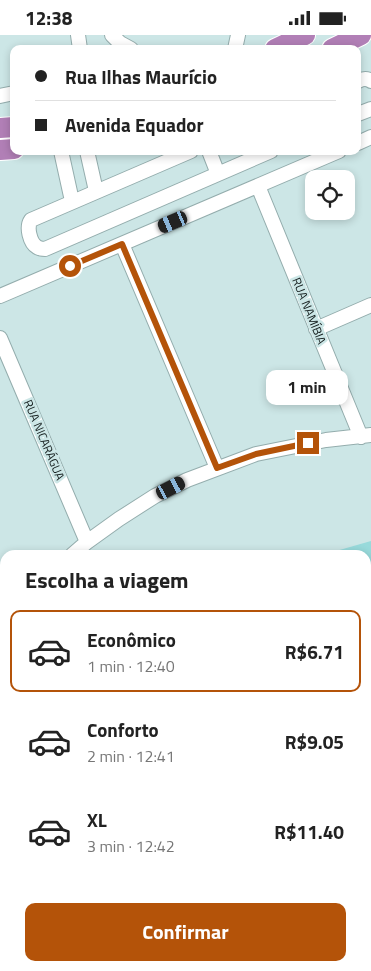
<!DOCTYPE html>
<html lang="pt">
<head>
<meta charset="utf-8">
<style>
  body { margin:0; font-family:"Titillium Web",sans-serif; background:#f6f6f6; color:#222; height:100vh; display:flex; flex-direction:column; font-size:19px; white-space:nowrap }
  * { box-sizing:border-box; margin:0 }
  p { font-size:16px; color:#767676 }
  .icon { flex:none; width:28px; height:28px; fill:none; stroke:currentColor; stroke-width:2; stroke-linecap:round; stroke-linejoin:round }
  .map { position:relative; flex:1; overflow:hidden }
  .side { position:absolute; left:0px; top:515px; width:371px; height:421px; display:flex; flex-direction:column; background:#fff; border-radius:15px 15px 0 0; box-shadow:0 2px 8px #0003 }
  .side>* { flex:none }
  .hud { position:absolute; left:10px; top:10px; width:351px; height:110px; border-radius:10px; box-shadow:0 2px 8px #0003; display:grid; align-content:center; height:110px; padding:0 25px; background:#fff }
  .buttons { position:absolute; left:305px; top:135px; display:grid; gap:10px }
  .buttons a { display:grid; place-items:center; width:50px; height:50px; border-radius:10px; background:#fff; box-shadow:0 2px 8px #0003; font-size:25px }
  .end { position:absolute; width:22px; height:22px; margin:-11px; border:6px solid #b45309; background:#fff; box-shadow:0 0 0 2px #fff }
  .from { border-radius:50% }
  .bubble { position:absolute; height:35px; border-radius:10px; background:#fff; box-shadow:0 2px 8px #0003; font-size:16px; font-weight:700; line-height:35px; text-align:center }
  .car { position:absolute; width:15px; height:30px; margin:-15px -8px; border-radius:6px; box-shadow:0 0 4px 1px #0007; background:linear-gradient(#222 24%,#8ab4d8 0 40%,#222 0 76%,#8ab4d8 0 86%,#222 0) }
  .hud b { display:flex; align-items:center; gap:18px; height:48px; font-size:19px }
  .hud b+b { border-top:1px solid #e0e0e0 }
  .hud i { width:12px; height:12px; background:#222 }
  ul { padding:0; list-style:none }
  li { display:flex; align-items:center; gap:15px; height:82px; margin:0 10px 8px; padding:0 15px; border:2px solid transparent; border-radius:10px }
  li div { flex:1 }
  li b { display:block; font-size:19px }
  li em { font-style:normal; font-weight:700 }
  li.current { border-color:#b45309 }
  li>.icon { width:45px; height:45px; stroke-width:1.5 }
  h2 { padding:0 25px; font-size:22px; line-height:60px }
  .action { display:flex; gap:10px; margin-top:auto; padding:10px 25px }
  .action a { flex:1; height:58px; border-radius:10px; background:#b45309; color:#fff; font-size:20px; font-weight:700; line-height:58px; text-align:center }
  .status { display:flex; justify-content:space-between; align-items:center; height:35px; padding:0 25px; background:#fff; direction:ltr }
  .status svg { height:14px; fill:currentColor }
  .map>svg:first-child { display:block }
</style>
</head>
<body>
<div class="status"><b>12:38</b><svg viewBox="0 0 49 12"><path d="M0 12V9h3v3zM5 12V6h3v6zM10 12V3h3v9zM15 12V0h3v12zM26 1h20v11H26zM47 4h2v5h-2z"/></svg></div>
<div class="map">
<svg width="371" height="936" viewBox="0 0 371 936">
  <rect width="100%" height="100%" fill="#cce6e6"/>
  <path fill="#98dadb" d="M371 506V686H366V520H322Z
    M0 763H5V931H98L95 936H0Z"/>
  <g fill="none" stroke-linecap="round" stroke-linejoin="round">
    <path stroke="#47c2c5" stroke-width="4.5" d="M366 581 371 580
      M0 727H5
      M0 886 5 878"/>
    <g stroke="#94adad" stroke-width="16">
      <path id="minor" d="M78 0 80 14
        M112 0 120 8 131 14
        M235 14 238 0
        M358 46C362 44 367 43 371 46
        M0 61 14 58
        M358 79 371 74
        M358 108 371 102
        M61 116 72 166
        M87 116 96 156
        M191 116 31 185C26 192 30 208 37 212 40 214 42 214 45 214L271 116
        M209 116 218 139
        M258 151 361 402
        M122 209 217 433
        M0 261 339 116
        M316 294 371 270
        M0 303 87 507
        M72 520 87 507 119 484 155 461 187 445 256 419 326 405 371 400
        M0 601 5 594
        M366 718H371
        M172 931 173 936
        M321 931V936
        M146 936 149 931"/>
    </g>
    <g stroke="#fff" stroke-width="22">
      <path id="highway" d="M275 14 305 0
        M332 14 361 0
        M0 93 14 92
        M0 115 14 114"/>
    </g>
    <use href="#minor" stroke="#fff" stroke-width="14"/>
    <use href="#highway" stroke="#b17fb6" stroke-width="20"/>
  </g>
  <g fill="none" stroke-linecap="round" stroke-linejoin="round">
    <path stroke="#b45309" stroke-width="6" d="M70 231 122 209 217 433 256 419 308 408"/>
  </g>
  <g text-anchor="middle" stroke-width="5" stroke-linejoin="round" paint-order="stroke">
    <g font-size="12" fill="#111a1a" stroke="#cce6e6">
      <text transform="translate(309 276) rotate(68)" y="4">RUA NAMÍBIA</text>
      <text transform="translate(44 405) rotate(67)" y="4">RUA NICARÁGUA</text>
    </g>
  </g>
</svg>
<div class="buttons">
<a><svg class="icon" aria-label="locate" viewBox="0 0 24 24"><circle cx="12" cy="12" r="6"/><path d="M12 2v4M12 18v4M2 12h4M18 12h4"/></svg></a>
</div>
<i class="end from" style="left:70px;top:231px"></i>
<i class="end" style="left:308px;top:408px"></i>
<div class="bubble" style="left:266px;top:335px;width:82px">1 min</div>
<i class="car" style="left:173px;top:187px;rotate:247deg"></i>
<i class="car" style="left:171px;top:453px;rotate:63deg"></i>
<div class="hud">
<b><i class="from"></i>Rua Ilhas Maurício</b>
<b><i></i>Avenida Equador</b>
</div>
<section class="side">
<h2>Escolha a viagem</h2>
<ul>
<li class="current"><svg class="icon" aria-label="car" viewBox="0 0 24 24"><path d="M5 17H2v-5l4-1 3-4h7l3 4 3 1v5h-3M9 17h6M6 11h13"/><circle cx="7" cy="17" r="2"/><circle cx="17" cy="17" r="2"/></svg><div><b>Econômico</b><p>1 min · 12:40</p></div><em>R$6.71</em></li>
<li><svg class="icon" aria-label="car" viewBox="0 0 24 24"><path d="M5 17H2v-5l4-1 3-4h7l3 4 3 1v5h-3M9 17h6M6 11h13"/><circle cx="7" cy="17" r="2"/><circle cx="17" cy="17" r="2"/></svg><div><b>Conforto</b><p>2 min · 12:41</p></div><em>R$9.05</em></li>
<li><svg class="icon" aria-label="car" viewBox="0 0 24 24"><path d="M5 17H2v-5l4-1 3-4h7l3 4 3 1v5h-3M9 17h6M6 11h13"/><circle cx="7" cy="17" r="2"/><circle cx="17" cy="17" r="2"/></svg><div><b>XL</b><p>3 min · 12:42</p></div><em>R$11.40</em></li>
</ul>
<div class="action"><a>Confirmar</a></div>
</section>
</div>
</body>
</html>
